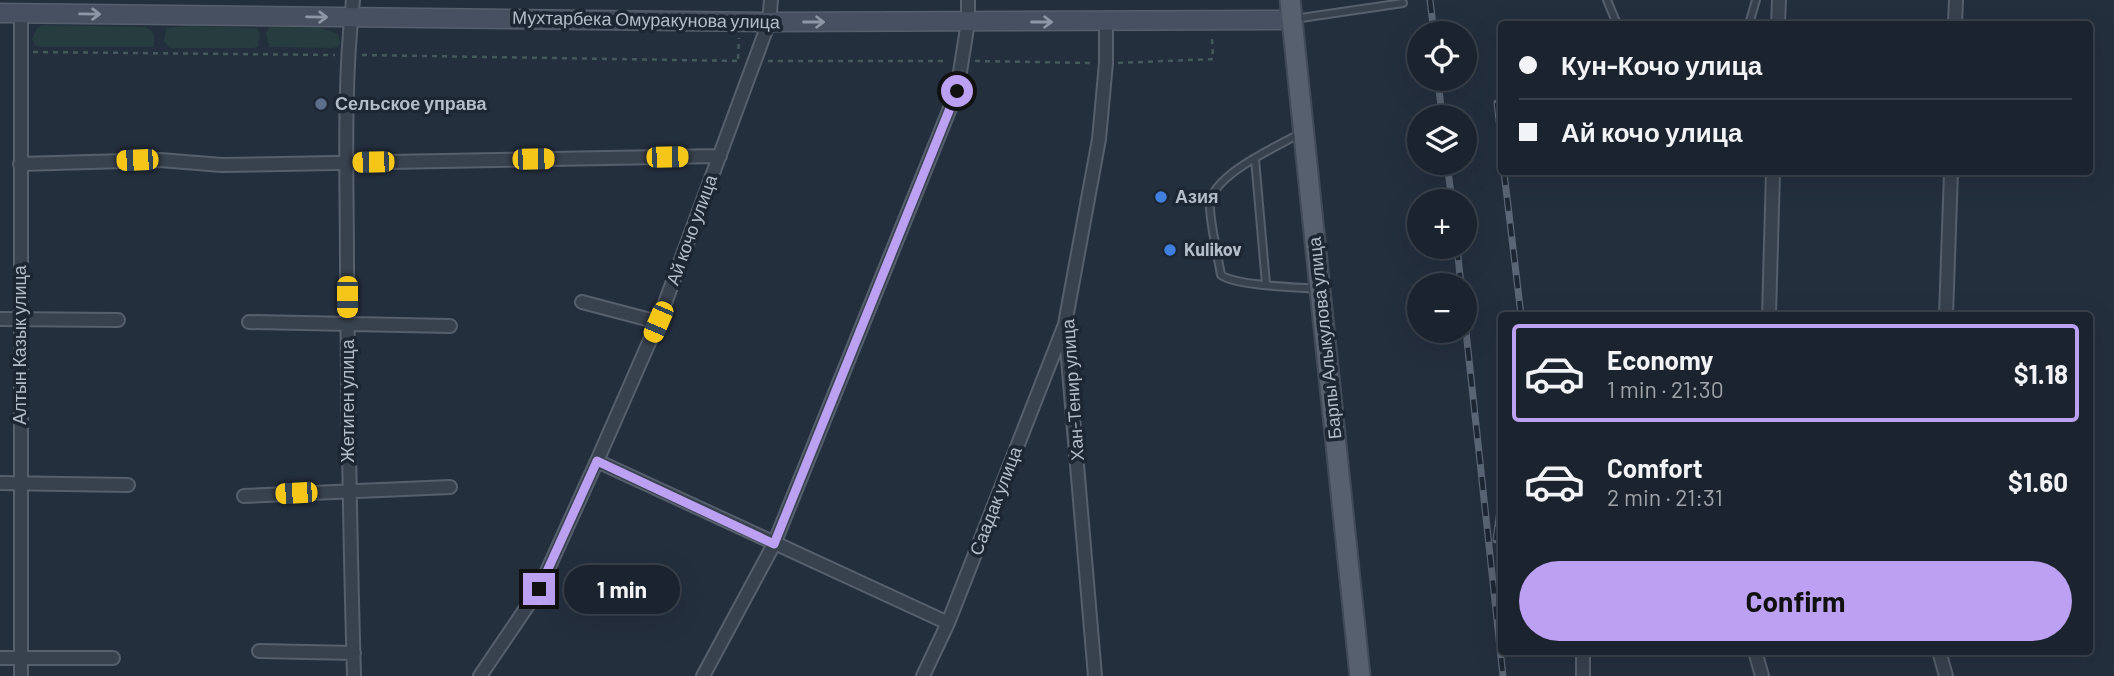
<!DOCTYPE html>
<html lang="en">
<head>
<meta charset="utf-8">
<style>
  body { margin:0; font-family:Barlow,sans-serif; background:#282f3a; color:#f1f3f6; height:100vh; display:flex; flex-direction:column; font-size:26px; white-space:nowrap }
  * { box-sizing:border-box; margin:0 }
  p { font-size:23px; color:#a0a4aa }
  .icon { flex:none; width:38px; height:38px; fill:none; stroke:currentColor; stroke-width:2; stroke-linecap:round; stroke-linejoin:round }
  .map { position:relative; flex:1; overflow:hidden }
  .details { position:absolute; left:1498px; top:312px; width:595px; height:343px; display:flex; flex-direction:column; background:#1b232e; border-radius:7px; box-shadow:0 7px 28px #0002,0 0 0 2px #39404a }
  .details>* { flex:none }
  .top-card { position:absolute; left:1498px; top:21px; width:595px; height:154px; border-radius:7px; box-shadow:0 7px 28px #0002,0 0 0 2px #39404a; display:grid; align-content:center; height:154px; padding:0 21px; background:#1b232e }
  .fabs { position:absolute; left:1407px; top:21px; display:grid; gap:14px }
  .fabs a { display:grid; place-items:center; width:70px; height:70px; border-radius:50%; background:#1b232e; box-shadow:0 7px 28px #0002,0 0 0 2px #39404a; font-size:35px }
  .end { position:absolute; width:32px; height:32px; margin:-16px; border:9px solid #bca0f2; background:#111; box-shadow:0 0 0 4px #111 }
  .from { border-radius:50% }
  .bubble { position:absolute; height:49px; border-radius:24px; background:#1b232e; box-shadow:0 7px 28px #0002,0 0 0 2px #39404a; font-size:23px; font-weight:700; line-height:49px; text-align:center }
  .car { position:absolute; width:21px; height:42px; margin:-21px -10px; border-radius:9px; box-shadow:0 0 5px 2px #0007; background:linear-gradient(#f5c518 24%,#345 0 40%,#f5c518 0 76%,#345 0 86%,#f5c518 0) }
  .top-card b { display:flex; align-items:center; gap:24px; height:66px; font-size:26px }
  .top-card b+b { border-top:2px solid #39404a }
  .top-card i { width:18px; height:18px; background:#f1f3f6 }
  ul { padding:12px 0 0; list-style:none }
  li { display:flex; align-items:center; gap:21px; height:98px; margin:0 14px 10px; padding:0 7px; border:4px solid transparent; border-radius:7px }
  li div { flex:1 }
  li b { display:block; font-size:26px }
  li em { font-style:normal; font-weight:700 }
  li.on { border-color:#bca0f2 }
  li>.icon { width:63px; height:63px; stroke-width:1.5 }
  .cta { display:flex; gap:14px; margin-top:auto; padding:14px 21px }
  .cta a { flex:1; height:80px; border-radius:42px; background:#bca0f2; color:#111; font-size:28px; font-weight:700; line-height:80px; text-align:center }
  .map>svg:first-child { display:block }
</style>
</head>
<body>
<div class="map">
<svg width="2114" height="676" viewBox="0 0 2114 676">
  <rect width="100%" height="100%" fill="#242f3e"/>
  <path fill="#263c3f" d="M43 25 145 27C155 31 155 36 154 47H41L35 45 32 39 37 28Z
    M189 26 257 28 260 34 258 47 253 48H170L164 41 166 28Z
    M269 27H318L338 34 340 44 338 47 332 48 269 47 266 33Z"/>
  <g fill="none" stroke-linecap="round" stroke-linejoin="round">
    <g stroke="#565f6c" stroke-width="10">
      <path id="lane" d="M1607 0 1617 24
        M1294 19 1403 3
        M1749 24 1756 0
        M1299 134C1276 147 1212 175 1210 204 1209 219 1218 257 1221 275 1237 286 1295 287 1317 289
        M1255 159 1266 284"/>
    </g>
    <g stroke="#565f6c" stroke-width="16">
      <path id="street" d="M353 0C343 88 347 178 347 266 348 403 350 539 354 676
        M1778 24 1779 0
        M1955 24 1956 0
        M20 164 160 160 222 165 720 156
        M582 302 658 322
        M1769 315 1773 172
        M1946 315 1951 172
        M0 319 118 320
        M249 322 450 326
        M597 461 948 623
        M0 483 128 485
        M244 496 450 487
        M259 651 354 653
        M1583 651V676
        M1755 651 1762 676
        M1939 651 1946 676
        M0 658H113
        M21 676V13
        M480 676 539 589 597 461 658 322 769 22 771 0
        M703 676 774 544 957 91 968 22V0
        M923 676 948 623 1064 327
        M1095 676 1065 324 1099 139 1106 63V22"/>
    </g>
    <g stroke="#565f6c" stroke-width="21">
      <path id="secondary" d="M0 13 769 22 1292 20"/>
    </g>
    <g stroke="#414a57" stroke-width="23">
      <path id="primary" d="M1290 0 1360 676"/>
    </g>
    <path stroke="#44595c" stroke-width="2.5" stroke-dasharray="5 5" stroke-linecap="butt" d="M33 52 335 55
      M362 55 741 61
      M738 59 739 38
      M768 61H947
      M975 61 1091 63
      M1118 63 1213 59 1212 39"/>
    <use href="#lane" stroke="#38414e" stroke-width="6"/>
    <use href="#street" stroke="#38414e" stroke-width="12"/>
    <use href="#secondary" stroke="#465061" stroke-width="18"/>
    <use href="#primary" stroke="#56606e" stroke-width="19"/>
    <g stroke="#5a6575" stroke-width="7">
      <path id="rail" d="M1430 0 1434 33
        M1438 79 1442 117
        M1497 103 1502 146
        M1447 163 1452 201
        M1504 172 1521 315
        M1457 247 1461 285
        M1465 322 1503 676
        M1496 540 1502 495"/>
    </g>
    <use href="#rail" stroke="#1d2633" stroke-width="4.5" stroke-dasharray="13" stroke-linecap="butt"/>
  </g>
  <defs><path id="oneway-shaft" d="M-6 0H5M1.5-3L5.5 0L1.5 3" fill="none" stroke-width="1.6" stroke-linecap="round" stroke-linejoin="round" transform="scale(1.75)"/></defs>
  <g stroke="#8e96a5">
    <use href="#oneway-shaft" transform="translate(90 14) rotate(1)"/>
    <use href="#oneway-shaft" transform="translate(317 17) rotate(1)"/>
    <use href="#oneway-shaft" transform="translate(814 22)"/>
    <use href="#oneway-shaft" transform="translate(1042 22)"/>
  </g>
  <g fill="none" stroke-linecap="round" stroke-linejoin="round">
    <path stroke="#bca0f2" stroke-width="9" d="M539 589 597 461 774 544 957 91"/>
  </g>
  <circle fill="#5c6f8a" stroke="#1d2633" stroke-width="2.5" cx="321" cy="104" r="7"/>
  <g fill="#3f7fe0" stroke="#1d2633" stroke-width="2.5">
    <circle cx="1161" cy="197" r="7"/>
    <circle cx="1170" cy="250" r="7"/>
  </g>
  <g text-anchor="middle" stroke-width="7" stroke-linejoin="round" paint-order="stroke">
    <g font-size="18" fill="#b4bcc9" stroke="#1d2633">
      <text transform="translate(646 20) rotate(1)" y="6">Мухтарбека Омуракунова улица</text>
      <text transform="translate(692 230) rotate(-70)" y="6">Ай кочо улица</text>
      <text transform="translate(1325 338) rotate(-96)" y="6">Барпы Алыкулова улица</text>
      <text transform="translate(20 345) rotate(-90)" y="6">Алтын Казык улица</text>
      <text transform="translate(1073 390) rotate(-94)" y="6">Хан-Тенир улица</text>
      <text transform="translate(348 401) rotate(-90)" y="6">Жетиген улица</text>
      <text transform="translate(996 501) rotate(-69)" y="6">Саадак улица</text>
    </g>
    <g font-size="18" font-weight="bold" fill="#b4bcc9" stroke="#1d2633" text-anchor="start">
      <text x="335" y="110">Сельское управа</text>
      <text x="1175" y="203">Азия</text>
      <text x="1184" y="256">Kulikov</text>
    </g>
  </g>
</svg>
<div class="fabs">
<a><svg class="icon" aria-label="locate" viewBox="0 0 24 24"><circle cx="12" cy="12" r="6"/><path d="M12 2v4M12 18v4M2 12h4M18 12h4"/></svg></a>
<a><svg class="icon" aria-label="layers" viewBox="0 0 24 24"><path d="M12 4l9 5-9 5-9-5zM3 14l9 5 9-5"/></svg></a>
<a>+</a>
<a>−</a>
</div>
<i class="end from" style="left:957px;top:91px"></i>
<i class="end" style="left:539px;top:589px"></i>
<div class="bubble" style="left:564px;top:565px;width:116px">1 min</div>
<i class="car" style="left:667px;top:157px;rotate:89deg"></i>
<i class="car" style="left:533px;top:159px;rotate:89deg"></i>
<i class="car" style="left:137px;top:160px;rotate:268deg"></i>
<i class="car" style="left:373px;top:162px;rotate:269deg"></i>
<i class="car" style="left:347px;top:297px;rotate:180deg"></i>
<i class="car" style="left:658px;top:322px;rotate:203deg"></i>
<i class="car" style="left:296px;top:493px;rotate:267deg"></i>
<div class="top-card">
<b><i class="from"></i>Кун-Кочо улица</b>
<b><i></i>Ай кочо улица</b>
</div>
<section class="details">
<ul>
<li class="on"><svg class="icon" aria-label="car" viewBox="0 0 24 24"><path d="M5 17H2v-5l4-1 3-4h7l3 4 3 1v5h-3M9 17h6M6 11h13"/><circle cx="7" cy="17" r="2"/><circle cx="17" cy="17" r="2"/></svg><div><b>Economy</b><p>1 min · 21:30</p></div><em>$1.18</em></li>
<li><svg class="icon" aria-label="car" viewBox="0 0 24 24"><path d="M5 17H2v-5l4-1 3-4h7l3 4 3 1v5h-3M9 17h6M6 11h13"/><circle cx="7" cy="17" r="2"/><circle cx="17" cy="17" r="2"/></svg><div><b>Comfort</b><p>2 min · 21:31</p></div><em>$1.60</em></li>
</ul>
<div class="cta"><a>Confirm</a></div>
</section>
</div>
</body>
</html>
